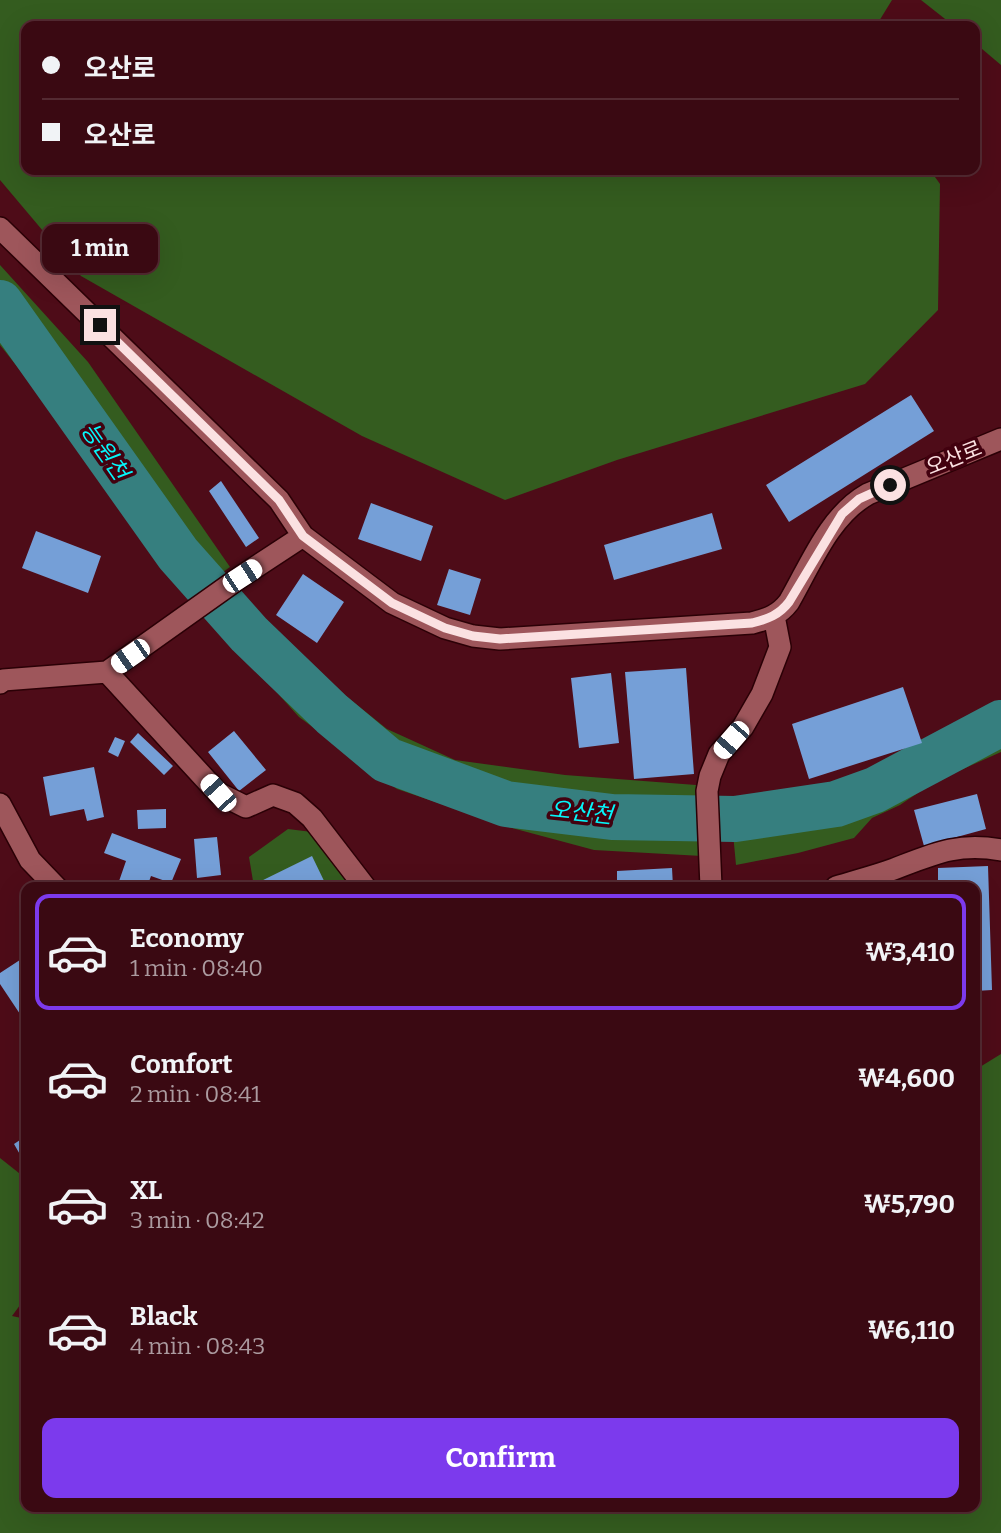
<!DOCTYPE html>
<html lang="en">
<head>
<meta charset="utf-8">
<style>
  body { margin:0; font-family:Bitter,"Noto Sans KR",serif; background:#451720; color:#f1f3f6; height:100vh; display:flex; flex-direction:column; font-size:26px; white-space:nowrap }
  * { box-sizing:border-box; margin:0 }
  p { font-size:23px; color:#ab9a9f }
  .icon { flex:none; width:38px; height:38px; fill:none; stroke:currentColor; stroke-width:2; stroke-linecap:round; stroke-linejoin:round }
  .map { position:relative; flex:1; overflow:hidden }
  .side { position:absolute; left:21px; top:882px; width:959px; height:630px; display:flex; flex-direction:column; background:#3a0912; border-radius:14px; box-shadow:0 7px 28px #0002,0 0 0 2px #542a32 }
  .side>* { flex:none }
  .hud { position:absolute; left:21px; top:21px; width:959px; height:154px; border-radius:14px; box-shadow:0 7px 28px #0002,0 0 0 2px #542a32; display:grid; align-content:center; height:154px; padding:0 21px; background:#3a0912 }
  .end { position:absolute; width:32px; height:32px; margin:-16px; border:9px solid #fbe1e2; background:#111; box-shadow:0 0 0 4px #111 }
  .from { border-radius:50% }
  .bubble { position:absolute; height:49px; border-radius:14px; background:#3a0912; box-shadow:0 7px 28px #0002,0 0 0 2px #542a32; font-size:23px; font-weight:700; line-height:49px; text-align:center }
  .car { position:absolute; width:21px; height:42px; margin:-21px -10px; border-radius:9px; box-shadow:0 0 5px 2px #0007; background:linear-gradient(#fff 24%,#345 0 40%,#fff 0 76%,#345 0 86%,#fff 0) }
  .hud b { display:flex; align-items:center; gap:24px; height:66px; font-size:26px }
  .hud b+b { border-top:2px solid #542a32 }
  .hud i { width:18px; height:18px; background:#f1f3f6 }
  ul { padding:12px 0 0; list-style:none }
  li { display:flex; align-items:center; gap:21px; height:116px; margin:0 14px 10px; padding:0 7px; border:4px solid transparent; border-radius:14px }
  li div { flex:1 }
  li b { display:block; font-size:26px }
  li em { font-style:normal; font-weight:700 }
  li.current { border-color:#7c3aed }
  li>.icon { width:63px; height:63px; stroke-width:1.5 }
  .button { display:flex; gap:14px; margin-top:auto; padding:14px 21px }
  .button a { flex:1; height:80px; border-radius:14px; background:#7c3aed; color:#fff; font-size:28px; font-weight:700; line-height:80px; text-align:center }
  .map>svg:first-child { display:block }
</style>
</head>
<body>
<div class="map">
<svg width="1001" height="1533" viewBox="0 0 1001 1533">
  <rect width="100%" height="100%" fill="#4e0c18"/>
  <path fill="#345c1f" d="M0 0H892L876 26H26V170H930L940 184 938 310 865 384 617 460 505 500 362 436 81 276 0 180Z
    M921 0H1001V65L975 43V26H954Z
    M0 265 88 362 230 567 208 583 190 561 0 296Z
    M0 307 177 555 203 585 196 591 173 570 131 510 0 345Z
    M238 594 290 651 387 729 455 760 565 775 696 785 699 815 612 813 508 800 388 757 226 602Z
    M220 606 243 633 384 761 505 806 613 821 701 824 702 856 594 850 512 828 397 789 299 717 208 616Z
    M1001 709V718L873 787 833 800 732 815 729 802H772L827 792 878 774 916 757Z
    M1001 727V752L934 782 900 805 872 818 854 838 798 853 736 865 732 823 788 819 832 809 878 794Z
    M288 829 312 832 354 887H254L249 857Z
    M1001 1054V1533H0V1158L24 1177 26 1189V1297L12 1316 26 1319V1507H975V1070Z"/>
  <g fill="none" stroke-linecap="round" stroke-linejoin="round">
    <path stroke="#367f7f" stroke-width="46" d="M0 303 178 554 249 634 332 714 387 760 506 804 612 817 735 819 836 804 875 790 1001 723"/>
  </g>
  <path fill="#759fd7" d="M911 395 934 431 789 522 766 485Z
    M221 481 259 538 246 547 209 491Z
    M371 503 433 526 421 561 358 539Z
    M712 513 722 549 614 580 604 545Z
    M36 531 101 556 88 593 22 568Z
    M449 569 481 579 470 615 437 605Z
    M303 574 344 602 317 643 276 615Z
    M686 668 694 774 634 779 625 672Z
    M611 673 619 743 579 748 571 678Z
    M903 687 922 743 809 779 792 724Z
    M234 731 266 770 239 791 208 752Z
    M138 733 173 766 164 775 130 742Z
    M115 737 125 741 118 757 108 752Z
    M94 767 104 817 87 821 84 809 50 816 43 777Z
    M977 794 986 829 924 846 914 810Z
    M166 809V828L138 829 137 810Z
    M112 833 181 859 171 883 151 876 147 887H117L126 861 104 853Z
    M217 837 221 875 197 878 194 839Z
    M312 856 327 887H254L253 885Z
    M988 866 992 990 975 991V887H938V868Z
    M672 868 673 887H617V871Z
    M26 956V1023L0 984V973Z
    M26 1136V1165L14 1144Z"/>
  <g fill="none" stroke-linecap="round" stroke-linejoin="round">
    <g stroke="#2b0006" stroke-width="24">
      <path id="minor" d="M0 228 279 500 303 536 392 603 445 628 473 636 500 639 752 623C768 619 779 615 789 602 811 564 829 516 868 494L1001 439
        M107 672 218 793 246 807 273 795 295 803 312 818 365 887
        M0 683 3 680 107 672 242 576 303 536
        M0 804 30 860 56 887
        M711 887 707 791 710 776 719 754 743 727 762 694 780 647 774 616
        M836 887C855 881 875 876 894 869 933 854 958 842 1001 850"/>
    </g>
    <use href="#minor" stroke="#9e565b" stroke-width="21"/>
  </g>
  <g fill="none" stroke-linecap="round" stroke-linejoin="round">
    <path stroke="#fbe1e2" stroke-width="9" d="M100 325 279 500 303 536 392 603 445 628 473 636 500 639 752 623C768 619 779 615 789 602L842 514 859 499 890 485"/>
  </g>
  <g text-anchor="middle" stroke-width="7" stroke-linejoin="round" paint-order="stroke">
    <g font-size="21" fill="#fbe1e2" stroke="#42010f">
      <text transform="translate(954 458) rotate(-22)" y="7">오산로</text>
    </g>
    <g font-size="23" font-style="italic" fill="#05f6fa" stroke="#42010f">
      <text transform="translate(105 451) rotate(55)" y="8">능원천</text>
      <text transform="translate(581 812) rotate(6)" y="8">오산천</text>
    </g>
  </g>
</svg>
<i class="end from" style="left:890px;top:485px"></i>
<i class="end" style="left:100px;top:325px"></i>
<div class="bubble" style="left:42px;top:224px;width:116px">1 min</div>
<i class="car" style="left:242px;top:576px;rotate:57deg"></i>
<i class="car" style="left:130px;top:656px;rotate:235deg"></i>
<i class="car" style="left:731px;top:740px;rotate:221deg"></i>
<i class="car" style="left:218px;top:793px;rotate:318deg"></i>
<div class="hud">
<b><i class="from"></i>오산로</b>
<b><i></i>오산로</b>
</div>
<section class="side">
<ul>
<li class="current"><svg class="icon" aria-label="car" viewBox="0 0 24 24"><path d="M5 17H2v-5l4-1 3-4h7l3 4 3 1v5h-3M9 17h6M6 11h13"/><circle cx="7" cy="17" r="2"/><circle cx="17" cy="17" r="2"/></svg><div><b>Economy</b><p>1 min · 08:40</p></div><em>₩3,410</em></li>
<li><svg class="icon" aria-label="car" viewBox="0 0 24 24"><path d="M5 17H2v-5l4-1 3-4h7l3 4 3 1v5h-3M9 17h6M6 11h13"/><circle cx="7" cy="17" r="2"/><circle cx="17" cy="17" r="2"/></svg><div><b>Comfort</b><p>2 min · 08:41</p></div><em>₩4,600</em></li>
<li><svg class="icon" aria-label="car" viewBox="0 0 24 24"><path d="M5 17H2v-5l4-1 3-4h7l3 4 3 1v5h-3M9 17h6M6 11h13"/><circle cx="7" cy="17" r="2"/><circle cx="17" cy="17" r="2"/></svg><div><b>XL</b><p>3 min · 08:42</p></div><em>₩5,790</em></li>
<li><svg class="icon" aria-label="car" viewBox="0 0 24 24"><path d="M5 17H2v-5l4-1 3-4h7l3 4 3 1v5h-3M9 17h6M6 11h13"/><circle cx="7" cy="17" r="2"/><circle cx="17" cy="17" r="2"/></svg><div><b>Black</b><p>4 min · 08:43</p></div><em>₩6,110</em></li>
</ul>
<div class="button"><a>Confirm</a></div>
</section>
</div>
</body>
</html>
